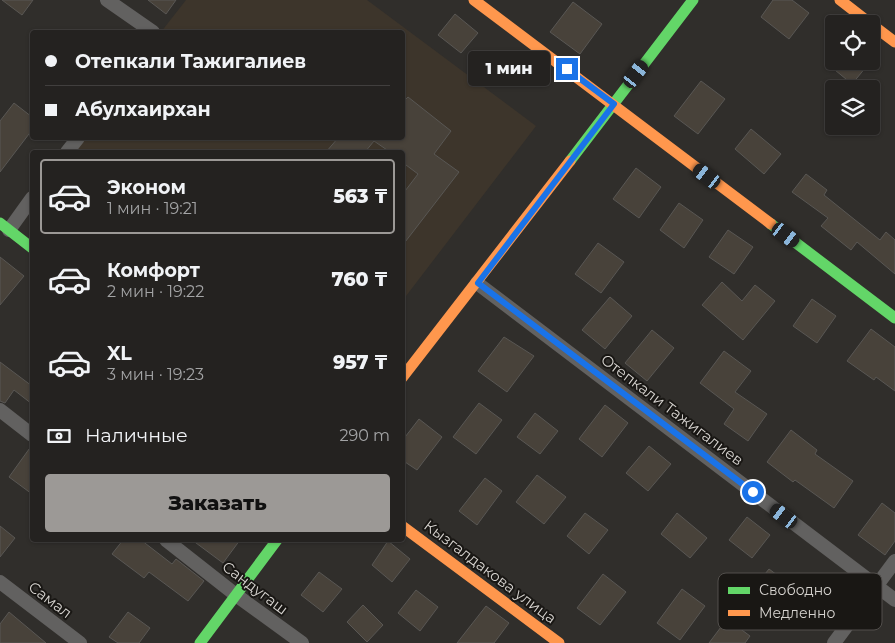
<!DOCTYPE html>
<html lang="ru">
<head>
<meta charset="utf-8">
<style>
  body { margin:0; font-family:Montserrat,sans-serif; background:#302f2d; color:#f1f3f6; height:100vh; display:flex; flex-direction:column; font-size:19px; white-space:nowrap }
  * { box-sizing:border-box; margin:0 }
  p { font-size:16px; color:#a3a4a5 }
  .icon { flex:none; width:28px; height:28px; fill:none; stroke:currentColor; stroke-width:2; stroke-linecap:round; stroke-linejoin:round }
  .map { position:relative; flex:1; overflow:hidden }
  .panel { position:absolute; left:30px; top:150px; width:375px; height:392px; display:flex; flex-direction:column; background:#242220; border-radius:5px; box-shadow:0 1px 4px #0004,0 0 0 1px #413f3e }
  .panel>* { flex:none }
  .guide { position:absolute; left:30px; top:30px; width:375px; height:110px; border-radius:5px; box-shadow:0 1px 4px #0004,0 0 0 1px #413f3e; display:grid; align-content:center; height:110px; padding:0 15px; background:#242220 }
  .buttons { position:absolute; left:825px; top:15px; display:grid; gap:10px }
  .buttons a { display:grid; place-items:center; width:55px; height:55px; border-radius:5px; background:#242220; box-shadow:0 1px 4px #0004,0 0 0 1px #413f3e; font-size:25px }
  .end { position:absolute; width:22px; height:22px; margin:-11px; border:6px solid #1a73e8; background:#fff; box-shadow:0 0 0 2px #fff }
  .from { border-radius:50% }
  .bubble { position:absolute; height:35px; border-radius:5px; background:#242220; box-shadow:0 1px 4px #0004,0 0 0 1px #413f3e; font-size:16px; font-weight:800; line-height:35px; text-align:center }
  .car { position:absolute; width:15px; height:30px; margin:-15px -8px; border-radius:6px; box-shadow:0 0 4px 1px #0007; background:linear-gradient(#222 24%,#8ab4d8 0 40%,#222 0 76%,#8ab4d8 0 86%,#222 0) }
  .guide b { display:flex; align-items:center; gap:18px; height:48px; font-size:19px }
  .guide b+b { border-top:1px solid #413f3e }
  .guide i { width:12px; height:12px; background:#f1f3f6 }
  ul { padding:9px 0 0; list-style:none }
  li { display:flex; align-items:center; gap:15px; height:75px; margin:0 10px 8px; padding:0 5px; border:2px solid transparent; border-radius:5px }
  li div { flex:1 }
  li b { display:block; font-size:19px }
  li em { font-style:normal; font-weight:800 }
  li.active { border-color:#9c9996 }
  li>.icon { width:45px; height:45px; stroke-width:1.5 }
  .pay { display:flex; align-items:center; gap:12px; height:55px; padding:0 15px; font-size:19px }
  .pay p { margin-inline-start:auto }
  .action { display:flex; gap:10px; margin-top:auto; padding:10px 15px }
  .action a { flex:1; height:58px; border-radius:5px; background:#9c9996; color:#111; font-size:20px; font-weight:800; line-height:58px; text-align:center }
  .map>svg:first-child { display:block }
</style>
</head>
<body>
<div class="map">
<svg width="895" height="643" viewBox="0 0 895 643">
  <rect width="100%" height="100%" fill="#302e2b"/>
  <path fill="#3d352b" d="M186 0H367L536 126 403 300 402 152H70L82 138H402V32H161Z"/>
  <path fill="#48423a" stroke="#595754" d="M2 0H33L22 15Z
    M148 0H176L166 14Z
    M773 0H792L809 13 789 39 761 17Z
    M573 2 602 24 580 54 550 32Z
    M455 14 478 33 461 53 438 35Z
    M824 61H871L852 84Z
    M701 81 725 99 698 134 674 116Z
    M408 97 451 131 434 154 459 172 402 246V195L418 174 402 162V152H390L374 141 365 152H326L338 138H402V103Z
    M14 103 32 117V130L0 172V121Z
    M751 129 781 154 764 174 735 149Z
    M636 168 661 187 639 218 613 199Z
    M806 174 827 190 824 195 880 240 886 232 895 240V274L857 242 851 250 821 226 828 218 792 192Z
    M679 203 703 220 684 248 660 230Z
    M728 230 753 247 734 274 709 257Z
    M598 243 624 262 601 293 575 274Z
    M0 257 24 276 0 305Z
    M722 282 742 301 755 285 775 301 743 340 702 305Z
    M610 297 632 316 605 349 582 330Z
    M812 299 836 316 817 343 793 326Z
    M871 329 895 347V391L876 377 874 380 847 361Z
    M652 330 674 348 647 381 625 363Z
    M504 337 534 356 507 392 478 371Z
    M724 351 751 371 735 392 767 414 748 441 724 424 734 409 700 383Z
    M0 362 32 386V404L14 390 5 403 0 401Z
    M479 403 502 420 476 454 453 437Z
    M605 405 628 423 602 457 579 439Z
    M535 413 558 431 540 454 517 437Z
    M419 419 442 437 417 470 402 460V441Z
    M791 430 817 450 815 454 853 481 834 508 795 480 793 482 767 462Z
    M32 445V494L9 477Z
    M649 446 671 464 648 491 626 473Z
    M537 475 566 497 544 524 516 502Z
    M485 478 502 491 477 525 459 511Z
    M882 503 895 513V541L885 555 858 535Z
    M585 513 608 530 589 554 567 536Z
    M677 513 707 538 690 558 661 534Z
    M747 517 770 535 752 558 729 540Z
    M0 526 15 538 0 557Z
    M123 540H141L172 564 176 559 204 581 188 601 149 572 144 578 112 554Z
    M192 540H240L223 563Z
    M388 541 410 559 392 582 372 565Z
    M769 569 793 587 777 608 753 589Z
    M319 572 342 589 323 612 301 595Z
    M603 574 626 592 600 625 577 608Z
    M682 589 705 606 680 640 657 623Z
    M416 590 438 607 420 631 398 613Z
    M363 605 383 625 367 642 347 622Z
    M486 606 509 623 494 643H457Z
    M9 612 46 643H0V624Z
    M128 612 150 628 139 643H118L109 637Z
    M727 619 750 636 745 643H709Z"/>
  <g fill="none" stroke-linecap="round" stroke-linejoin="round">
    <path stroke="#626160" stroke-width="14" d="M107 0 153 32
      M67 152 78 138
      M9 230 32 198
      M477 283 895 600
      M0 410 32 435
      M166 540 236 595 302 643
      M0 582 80 643
      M834 643 895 561"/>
    <path stroke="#63d668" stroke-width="11" d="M570 161 693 0
      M0 223 32 248
      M771 224 895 318
      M200 643 277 540"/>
    <path stroke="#ff974d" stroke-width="11" d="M474 0 771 224
      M840 0 871 24
      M871 24 895 42
      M402 378 570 161
      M402 526 559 643"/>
  </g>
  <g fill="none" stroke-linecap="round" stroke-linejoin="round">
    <path stroke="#1a73e8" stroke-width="6" d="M567 69 614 104 478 283 753 492"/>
  </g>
  <g text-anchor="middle" stroke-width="4" stroke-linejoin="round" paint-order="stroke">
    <g font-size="15" fill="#d6d3cf" stroke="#191714">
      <text transform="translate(672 410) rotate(37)" y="5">Отепкали Тажигалиев</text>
      <text transform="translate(490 572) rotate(37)" y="5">Кызгалдакова улица</text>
      <text transform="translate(255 588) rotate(37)" y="5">Сандугаш</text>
      <text transform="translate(50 600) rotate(37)" y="5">Самал</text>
    </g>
  </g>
  <rect x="718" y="573" width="164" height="57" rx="8" fill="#191714" stroke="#524f4c" stroke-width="1"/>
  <rect x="728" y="587" width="22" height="7" fill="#63d668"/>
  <rect x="728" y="610" width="22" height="6" fill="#ff974d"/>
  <g font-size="14" fill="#d6d3cf">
    <text x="759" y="595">Свободно</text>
    <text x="759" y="618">Медленно</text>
  </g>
</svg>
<div class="buttons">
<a><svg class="icon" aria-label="locate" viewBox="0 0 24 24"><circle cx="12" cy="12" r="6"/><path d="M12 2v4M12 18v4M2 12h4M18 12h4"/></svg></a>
<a><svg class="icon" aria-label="layers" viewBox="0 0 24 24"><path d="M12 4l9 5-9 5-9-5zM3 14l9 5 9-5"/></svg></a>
</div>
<i class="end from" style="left:753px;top:492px"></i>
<i class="end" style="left:567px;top:69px"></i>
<div class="bubble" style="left:468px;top:51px;width:82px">1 мин</div>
<i class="car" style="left:636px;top:74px;rotate:37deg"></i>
<i class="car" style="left:707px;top:176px;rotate:307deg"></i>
<i class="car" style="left:786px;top:235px;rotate:127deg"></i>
<i class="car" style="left:784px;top:516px;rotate:307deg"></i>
<div class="guide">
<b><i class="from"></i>Отепкали Тажигалиев</b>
<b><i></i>Абулхаирхан</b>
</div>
<section class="panel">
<ul>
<li class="active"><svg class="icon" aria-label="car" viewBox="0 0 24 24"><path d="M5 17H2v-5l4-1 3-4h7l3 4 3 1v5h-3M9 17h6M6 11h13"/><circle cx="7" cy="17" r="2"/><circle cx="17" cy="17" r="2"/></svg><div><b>Эконом</b><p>1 мин · 19:21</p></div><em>563 ₸</em></li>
<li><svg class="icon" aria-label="car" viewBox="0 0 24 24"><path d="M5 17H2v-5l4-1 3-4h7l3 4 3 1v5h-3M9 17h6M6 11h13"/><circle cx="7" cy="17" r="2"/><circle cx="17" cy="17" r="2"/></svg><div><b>Комфорт</b><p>2 мин · 19:22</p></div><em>760 ₸</em></li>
<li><svg class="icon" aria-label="car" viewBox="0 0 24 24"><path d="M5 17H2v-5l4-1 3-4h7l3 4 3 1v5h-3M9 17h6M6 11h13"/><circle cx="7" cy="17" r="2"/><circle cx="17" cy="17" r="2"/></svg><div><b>XL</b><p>3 мин · 19:23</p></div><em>957 ₸</em></li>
</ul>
<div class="pay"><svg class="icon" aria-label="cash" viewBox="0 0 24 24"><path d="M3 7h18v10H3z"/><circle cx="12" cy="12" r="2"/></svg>Наличные<p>290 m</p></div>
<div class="action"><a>Заказать</a></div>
</section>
</div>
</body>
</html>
